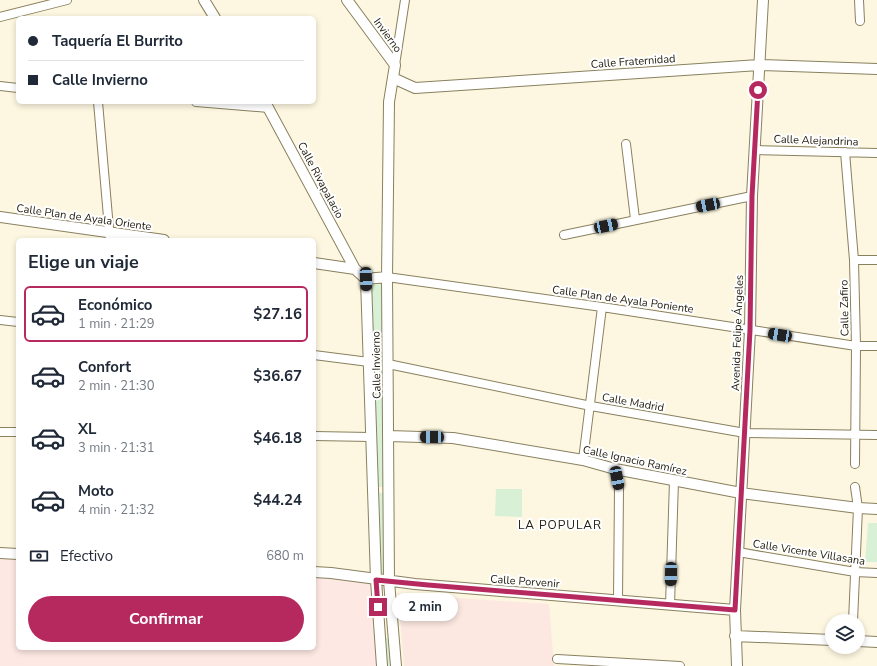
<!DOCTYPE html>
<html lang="es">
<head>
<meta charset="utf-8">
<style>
  body { margin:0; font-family:"Nunito Sans",sans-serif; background:#f2f2f3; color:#1f2937; height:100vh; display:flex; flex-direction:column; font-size:15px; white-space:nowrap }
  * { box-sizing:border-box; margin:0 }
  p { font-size:13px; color:#747a83 }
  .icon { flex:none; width:22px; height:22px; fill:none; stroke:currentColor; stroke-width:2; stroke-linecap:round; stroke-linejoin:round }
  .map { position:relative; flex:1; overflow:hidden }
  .sheet { position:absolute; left:16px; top:238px; width:300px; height:412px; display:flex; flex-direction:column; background:#fff; border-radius:6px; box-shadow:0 2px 6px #0003 }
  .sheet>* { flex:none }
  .hud { position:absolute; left:16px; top:16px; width:300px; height:88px; border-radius:6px; box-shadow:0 2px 6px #0003; display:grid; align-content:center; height:88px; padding:0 12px; background:#fff }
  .controls { position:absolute; left:825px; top:614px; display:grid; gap:8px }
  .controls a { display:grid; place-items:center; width:40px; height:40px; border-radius:50%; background:#fff; box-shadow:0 2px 6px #0003; font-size:20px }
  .end { position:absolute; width:18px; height:18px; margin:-9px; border:5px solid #b6295f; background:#fff; box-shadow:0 0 0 2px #fff }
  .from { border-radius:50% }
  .bubble { position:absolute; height:28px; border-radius:14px; background:#fff; box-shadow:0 2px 6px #0003; font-size:13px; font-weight:700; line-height:28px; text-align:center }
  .car { position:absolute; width:12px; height:24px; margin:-12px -6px; border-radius:5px; box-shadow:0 0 3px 1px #0007; background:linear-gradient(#222 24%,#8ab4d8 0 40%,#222 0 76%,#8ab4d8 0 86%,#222 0) }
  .hud b { display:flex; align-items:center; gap:14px; height:38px; font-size:15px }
  .hud b+b { border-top:1px solid #e0e1e3 }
  .hud i { width:10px; height:10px; background:#1f2937 }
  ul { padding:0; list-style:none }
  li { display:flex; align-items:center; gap:12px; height:56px; margin:0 8px 6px; padding:0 4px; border:2px solid transparent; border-radius:6px }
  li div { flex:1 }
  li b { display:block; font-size:15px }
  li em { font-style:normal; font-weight:700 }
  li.current { border-color:#b6295f }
  li>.icon { width:36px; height:36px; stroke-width:1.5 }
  h2 { padding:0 12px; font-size:18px; line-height:48px }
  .pay { display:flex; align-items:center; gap:10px; height:44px; padding:0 12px; font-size:15px }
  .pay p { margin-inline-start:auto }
  .action { display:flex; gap:8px; margin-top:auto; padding:8px 12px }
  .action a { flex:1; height:46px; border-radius:24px; background:#b6295f; color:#fff; font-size:16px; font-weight:700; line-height:46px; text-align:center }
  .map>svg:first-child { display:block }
</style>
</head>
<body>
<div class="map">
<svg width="877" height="666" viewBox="0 0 877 666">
  <rect width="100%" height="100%" fill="#fdf7e1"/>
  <path fill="#fde8e3" d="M0 553 18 554V648H314V572L376 580 382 666H0Z"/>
  <path fill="#fce8e1" d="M398 594 549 604 554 666H404Z"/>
  <path fill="#d8f0d6" d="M382 284 385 487H375L371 285Z
    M496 489H522V517L495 516Z
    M377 493H385L386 578 379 576Z
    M868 523H877V562H865Z
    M390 637 392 666H385L383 639Z"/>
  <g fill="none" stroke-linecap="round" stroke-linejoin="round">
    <g stroke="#89805e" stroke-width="10">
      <path id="minor" d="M859 0 860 21
        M0 17 67 0
        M395 65 405 0
        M0 86 18 88
        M98 102 110 240
        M196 102 269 108
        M626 144 635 219
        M755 150 877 153
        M845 152 854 260 856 346 855 464
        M564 235 752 196
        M854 260H877
        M387 277 602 307 856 346H877
        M0 320 18 322
        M314 355 369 362
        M388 364 591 406 745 433 877 435
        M0 432H18
        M314 436 371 437
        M583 460 602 307
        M615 469 619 488 618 600
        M738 552 855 572 877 573
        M670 605 674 481
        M853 621 858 508 855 487
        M557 659 680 666"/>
    </g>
    <g stroke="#89805e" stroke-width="12">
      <path id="tertiary" d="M204 0 215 18
        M347 0 395 65 389 102 387 277 389 581 396 666
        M393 78 415 88 759 65 877 69
        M265 102 355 269 366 279
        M0 217 164 240
        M314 263 355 269
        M366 279 376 580 382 666
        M366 279 387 277
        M389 436 453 438 583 460 615 469 741 493 858 508 877 509
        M0 553 18 554
        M314 572 331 573 415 584 735 610
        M735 636 832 640
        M858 641 877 642
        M737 666 735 610 750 330 752 196 763 0"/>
    </g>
    <use href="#minor" stroke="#fff" stroke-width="8"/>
    <use href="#tertiary" stroke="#fff" stroke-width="10"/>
  </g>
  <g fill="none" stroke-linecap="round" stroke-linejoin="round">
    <path stroke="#b6295f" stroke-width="5" d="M378 607 376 580 428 585 735 610 750 330 752 196 758 90"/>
  </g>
  <g text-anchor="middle" stroke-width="4" stroke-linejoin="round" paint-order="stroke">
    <g font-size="11" fill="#242012" stroke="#fff">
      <text transform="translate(388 35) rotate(54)" y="4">Invierno</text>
      <text transform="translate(633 61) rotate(-4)" y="4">Calle Fraternidad</text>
      <text transform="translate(816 140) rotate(2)" y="4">Calle Alejandrina</text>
      <text transform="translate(321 180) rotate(62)" y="4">Calle Rivapalacio</text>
      <text transform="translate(84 217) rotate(8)" y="4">Calle Plan de Ayala Oriente</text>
      <text transform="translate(623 299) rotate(8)" y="4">Calle Plan de Ayala Poniente</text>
      <text transform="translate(844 308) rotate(-91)" y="4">Calle Zafiro</text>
      <text transform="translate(737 333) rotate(-88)" y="4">Avenida Felipe Ángeles</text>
      <text transform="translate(376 365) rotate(-91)" y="4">Calle Invierno</text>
      <text transform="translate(633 402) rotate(10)" y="4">Calle Madrid</text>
      <text transform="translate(635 460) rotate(12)" y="4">Calle Ignacio Ramírez</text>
      <text transform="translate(809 552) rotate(9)" y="4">Calle Vicente Villasana</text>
      <text transform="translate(525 581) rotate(4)" y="4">Calle Porvenir</text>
    </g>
    <g font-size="12" letter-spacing="1" fill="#242012" stroke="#fff">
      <text x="560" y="529">LA POPULAR</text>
    </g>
  </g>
</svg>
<div class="controls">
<a><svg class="icon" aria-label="layers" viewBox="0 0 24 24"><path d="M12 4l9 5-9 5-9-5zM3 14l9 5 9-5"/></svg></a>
</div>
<i class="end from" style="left:758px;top:90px"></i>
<i class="end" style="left:378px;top:607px"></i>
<div class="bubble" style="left:392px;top:593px;width:66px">2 min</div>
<i class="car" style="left:708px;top:205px;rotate:259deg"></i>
<i class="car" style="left:606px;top:226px;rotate:78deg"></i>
<i class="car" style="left:366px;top:279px;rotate:178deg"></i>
<i class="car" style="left:780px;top:335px;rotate:279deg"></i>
<i class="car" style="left:432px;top:437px;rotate:271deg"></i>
<i class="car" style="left:617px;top:478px;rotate:169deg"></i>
<i class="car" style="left:671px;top:574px;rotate:181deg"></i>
<div class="hud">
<b><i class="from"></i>Taquería El Burrito</b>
<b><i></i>Calle Invierno</b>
</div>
<section class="sheet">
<h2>Elige un viaje</h2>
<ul>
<li class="current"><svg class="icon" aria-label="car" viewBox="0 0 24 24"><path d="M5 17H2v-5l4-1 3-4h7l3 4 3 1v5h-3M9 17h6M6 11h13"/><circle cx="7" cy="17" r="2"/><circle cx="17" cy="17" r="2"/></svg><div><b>Económico</b><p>1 min · 21:29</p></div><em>$27.16</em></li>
<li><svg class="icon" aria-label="car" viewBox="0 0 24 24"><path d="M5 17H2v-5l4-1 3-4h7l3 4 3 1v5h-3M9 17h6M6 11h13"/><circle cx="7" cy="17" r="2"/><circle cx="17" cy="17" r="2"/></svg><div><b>Confort</b><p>2 min · 21:30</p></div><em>$36.67</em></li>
<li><svg class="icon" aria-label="car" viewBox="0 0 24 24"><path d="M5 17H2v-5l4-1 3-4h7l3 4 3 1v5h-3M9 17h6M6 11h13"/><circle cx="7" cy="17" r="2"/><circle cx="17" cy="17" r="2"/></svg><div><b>XL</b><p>3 min · 21:31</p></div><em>$46.18</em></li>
<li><svg class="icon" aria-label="car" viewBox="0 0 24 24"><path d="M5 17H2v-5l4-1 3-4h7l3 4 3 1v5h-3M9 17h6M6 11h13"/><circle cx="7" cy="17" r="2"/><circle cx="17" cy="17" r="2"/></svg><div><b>Moto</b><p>4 min · 21:32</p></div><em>$44.24</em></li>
</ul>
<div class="pay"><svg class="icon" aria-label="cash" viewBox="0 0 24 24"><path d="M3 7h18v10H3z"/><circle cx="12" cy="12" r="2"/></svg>Efectivo<p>680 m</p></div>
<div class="action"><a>Confirmar</a></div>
</section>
</div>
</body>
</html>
